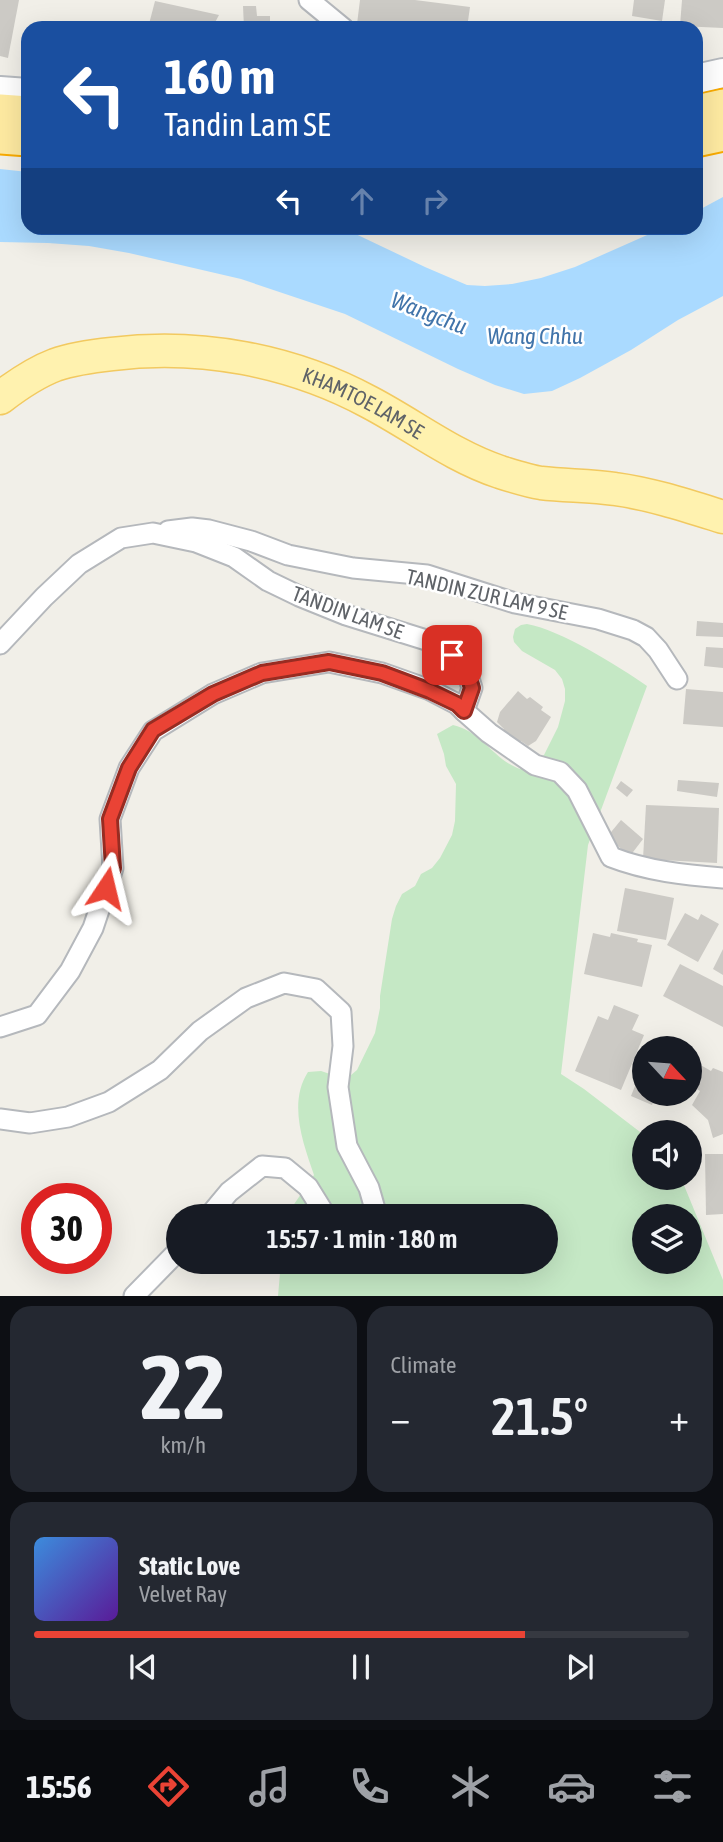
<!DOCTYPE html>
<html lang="en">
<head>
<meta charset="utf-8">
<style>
	:root { --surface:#171b24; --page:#242831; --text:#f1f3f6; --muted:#9ea1a6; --line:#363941; --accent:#ea4335 }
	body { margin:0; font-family:"Asap Condensed",sans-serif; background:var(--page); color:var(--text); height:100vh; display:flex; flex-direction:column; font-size:26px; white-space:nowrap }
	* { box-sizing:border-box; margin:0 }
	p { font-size:23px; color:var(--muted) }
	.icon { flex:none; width:38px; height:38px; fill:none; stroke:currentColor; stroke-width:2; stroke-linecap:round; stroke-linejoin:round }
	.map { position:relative; height:1296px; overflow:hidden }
	.drawer { display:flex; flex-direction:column; gap:10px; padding:10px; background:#0d0f14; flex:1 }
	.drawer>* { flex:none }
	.banner { position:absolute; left:21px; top:21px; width:682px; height:214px; border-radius:21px; box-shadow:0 7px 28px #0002; background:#1a4fa0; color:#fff; overflow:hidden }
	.needle { width:46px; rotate:116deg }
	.controls { position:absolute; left:632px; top:1036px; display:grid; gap:14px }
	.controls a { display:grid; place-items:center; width:70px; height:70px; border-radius:50%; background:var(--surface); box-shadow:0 7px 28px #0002; font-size:35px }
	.speed { position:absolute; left:21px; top:1183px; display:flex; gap:14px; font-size:35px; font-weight:700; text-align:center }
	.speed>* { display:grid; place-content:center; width:91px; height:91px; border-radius:50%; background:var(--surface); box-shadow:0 7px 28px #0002; line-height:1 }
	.speed .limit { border:10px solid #d22; background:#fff; color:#111 }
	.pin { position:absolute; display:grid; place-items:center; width:60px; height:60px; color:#fff; margin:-30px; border-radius:14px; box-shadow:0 4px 10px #0006 }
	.me { position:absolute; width:77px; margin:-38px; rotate:10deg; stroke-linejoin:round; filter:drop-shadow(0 0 5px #0008) }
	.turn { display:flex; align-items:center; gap:24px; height:147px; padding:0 28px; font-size:32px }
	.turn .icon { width:91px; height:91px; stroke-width:2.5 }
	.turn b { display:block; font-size:49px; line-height:60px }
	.lanes { display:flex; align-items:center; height:66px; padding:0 28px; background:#0003; justify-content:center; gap:35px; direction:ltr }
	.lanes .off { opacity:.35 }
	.big { font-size:52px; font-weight:600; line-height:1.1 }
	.drawer .tile { flex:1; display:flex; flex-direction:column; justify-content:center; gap:10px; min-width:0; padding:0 24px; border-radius:21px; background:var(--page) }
	.drawer .dial { align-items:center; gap:0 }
	.dial b { font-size:91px; line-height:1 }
	.song { display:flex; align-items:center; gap:21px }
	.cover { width:84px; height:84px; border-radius:10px; background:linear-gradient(135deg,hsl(210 70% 55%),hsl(270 70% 35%)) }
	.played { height:7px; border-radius:4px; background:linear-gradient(90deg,var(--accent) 75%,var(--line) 75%) }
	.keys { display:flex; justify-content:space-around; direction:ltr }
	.heat { display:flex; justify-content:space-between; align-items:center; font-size:38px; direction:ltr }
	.drawer .tiles { flex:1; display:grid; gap:10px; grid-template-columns:1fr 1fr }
	.tile:last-child { grid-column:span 2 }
	.trip { position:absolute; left:166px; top:1204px; width:392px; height:70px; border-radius:35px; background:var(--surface); box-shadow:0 7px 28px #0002; font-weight:600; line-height:70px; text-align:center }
	.dock { display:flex; height:112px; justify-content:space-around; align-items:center; background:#090b0e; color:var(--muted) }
	.dock .icon { width:49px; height:49px }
	.dock .current { color:var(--accent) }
	.dock b { font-size:32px; color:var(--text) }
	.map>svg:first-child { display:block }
	.green { fill:#c5e8c5; fill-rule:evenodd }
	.water { fill:#aadaff }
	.building { fill:#cccac5 }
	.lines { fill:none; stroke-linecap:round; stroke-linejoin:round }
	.minor-casing { stroke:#b5b8bc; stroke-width:23 }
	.secondary-casing { stroke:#b6babf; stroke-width:32 }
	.primary-casing { stroke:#f2c960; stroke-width:35 }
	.trunk-casing { stroke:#f9ab00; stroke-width:37 }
	.minor { stroke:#fff; stroke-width:19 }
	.secondary { stroke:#fff; stroke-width:28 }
	.primary { stroke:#fff2af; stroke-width:32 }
	.trunk { stroke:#feeaa1; stroke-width:33 }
	.route-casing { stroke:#982c22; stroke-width:18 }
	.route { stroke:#ea4335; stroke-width:12 }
	.labels { text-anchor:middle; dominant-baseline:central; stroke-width:5; stroke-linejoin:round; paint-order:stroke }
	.street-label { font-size:21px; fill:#5f6368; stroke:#fff }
	.water-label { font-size:23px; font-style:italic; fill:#4174aa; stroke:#fff }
</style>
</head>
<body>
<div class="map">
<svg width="723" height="1296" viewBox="0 0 723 1296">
	<rect width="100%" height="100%" fill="#f1efe8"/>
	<!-- green -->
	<path class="green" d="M 527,624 C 561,630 618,666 647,686 L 588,845 L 561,1074 L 584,1089 L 644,1135 L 644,1178 L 681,1178 L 723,1280 L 723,1296 L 278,1296 L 281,1262 L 546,1262 L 546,1216 L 286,1216 L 314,1175 C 303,1143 288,1103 308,1072 L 321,1071 L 333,1075 L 338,1086 L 357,1070 L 375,1033 L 380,1008 L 380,996 L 392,919 L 396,906 L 402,894 L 415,886 L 421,874 L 432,868 L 440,858 L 452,835 L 455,821 L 456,784 L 446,766 L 444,754 L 437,734 L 453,725 C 481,731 494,760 520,769 L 544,755 L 558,727 L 565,701 L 565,689 L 562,679 L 555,670 L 522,651 L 514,642 L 513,637 L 515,629 L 521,625 ZM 644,1216 L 690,1216 L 690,1262 L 644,1262 Z"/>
	<!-- water -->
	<path class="water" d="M 0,169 L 28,172 L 28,228 L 343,228 L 425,267 L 467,285 L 485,286 L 512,284 L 541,278 L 575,267 L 663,228 L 696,228 L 697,211 L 723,197 L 723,296 L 678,320 L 631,350 L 580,378 L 552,391 L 524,394 L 495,385 L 458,369 L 345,314 L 241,279 L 129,253 L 89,246 L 48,243 L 0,242 Z"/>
	<!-- building -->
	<g class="building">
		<path d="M 0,0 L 19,0 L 8,58 L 0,56 Z"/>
		<path d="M 360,0 L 415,0 L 470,7 L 467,28 L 386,28 L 357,24 Z"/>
		<path d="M 634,0 L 665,0 L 662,21 L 632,16 Z"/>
		<path d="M 682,0 L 723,0 L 723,28 L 680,26 Z"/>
		<path d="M 155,1 L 219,15 L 212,28 L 148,28 Z"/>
		<path d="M 243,6 L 256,6 L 257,16 L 270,16 L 270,22 L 282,23 L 283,28 L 244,28 Z"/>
		<path d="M 697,621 L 723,623 L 723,637 L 696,636 Z"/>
		<path d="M 706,647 L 723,648 L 723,668 L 704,666 Z"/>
		<path d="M 686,689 L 723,692 L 723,727 L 683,724 Z"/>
		<path d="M 518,691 L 527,699 L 530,697 L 543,707 L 541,710 L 551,717 L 536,741 L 528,746 L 521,741 L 517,742 L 503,732 L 504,729 L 497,722 L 500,712 Z"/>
		<path d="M 678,780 L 719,783 L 717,797 L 677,791 Z"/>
		<path d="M 621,781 L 633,790 L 627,797 L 616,788 Z"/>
		<path d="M 646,805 L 719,808 L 717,863 L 643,859 Z"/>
		<path d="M 621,820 L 643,839 L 630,856 L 607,837 Z"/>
		<path d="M 625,888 L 674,898 L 666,940 L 617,931 Z"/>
		<path d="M 685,913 L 698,920 L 701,914 L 719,924 L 698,962 L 667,945 Z"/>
		<path d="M 593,933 L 610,937 L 611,933 L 638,939 L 637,942 L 652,945 L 642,987 L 584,974 Z"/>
		<path d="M 723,949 L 723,975 L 713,969 Z"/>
		<path d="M 680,964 L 723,986 L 723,1027 L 663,996 Z"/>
		<path d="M 614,1005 L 639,1015 L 632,1030 L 644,1035 L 621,1090 L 575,1071 L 598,1016 L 608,1020 Z"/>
		<path d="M 644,1059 L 644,1094 L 657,1094 L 652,1105 L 631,1096 L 637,1081 L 634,1080 Z"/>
		<path d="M 690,1059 L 711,1071 L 713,1068 L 723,1072 L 723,1134 L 713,1138 L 708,1120 L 692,1105 L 700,1091 L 690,1085 Z"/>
		<path d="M 661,1121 L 678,1132 L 654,1132 Z"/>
		<path d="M 705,1154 L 723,1154 L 723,1214 L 706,1215 Z"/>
	</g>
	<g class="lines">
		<!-- minor casing -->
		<g class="minor-casing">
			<g id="minor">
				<path d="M 309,0 L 343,28"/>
				<path d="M 168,531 L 192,528 L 209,530 L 251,541 L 288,555 L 353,568 L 427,575 L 515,603 L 598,619 L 633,630 L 646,637 L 658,650 L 677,679"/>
				<path d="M 0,644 L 44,597 L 79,564 L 121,538 L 153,533 L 196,542 L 234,557 L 268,581 L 299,596 L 346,615 L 439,644 L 465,666 L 472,688 L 464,711 L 457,704 L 430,690 L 382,673 L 329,662 L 262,673 L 213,694 L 153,731 L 129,768 L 110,819 L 113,868 L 93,928 L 70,971 L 37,1015 L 0,1027"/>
				<path d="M 464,711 L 489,733 L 535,765 L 560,772 L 577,790 L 611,857 C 647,871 685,875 723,878"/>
				<path d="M 0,1119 L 30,1123 L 68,1117 L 109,1102 L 160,1070 L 200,1031 L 246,998 L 284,983 L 316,989 L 341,1012 L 343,1046 L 338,1087 L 347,1146 L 369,1188 L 377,1216"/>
				<path d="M 209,1216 L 229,1192 L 262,1166 L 285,1168 L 308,1187 L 326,1216"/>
				<path d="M 134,1296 L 178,1251"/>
			</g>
		</g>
		<!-- secondary casing -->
		<g class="secondary-casing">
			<g id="secondary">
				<path d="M 696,79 L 723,73"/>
				<path d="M 0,91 L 28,93"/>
			</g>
		</g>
		<!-- primary casing -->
		<g class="primary-casing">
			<g id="primary">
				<path id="s1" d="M 0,398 C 17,385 34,373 55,365 C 72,359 93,356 112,354 C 199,343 291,360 369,402 C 413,425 452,456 500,472 C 513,476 528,481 541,483 C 566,486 591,485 615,489 C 652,494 688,506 723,517"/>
			</g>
		</g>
		<!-- trunk casing -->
		<g class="trunk-casing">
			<g id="trunk">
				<path d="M 0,111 L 28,113"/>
				<path d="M 696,112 L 723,106"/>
				<path d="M 0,137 L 28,139"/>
				<path d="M 696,140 L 723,134"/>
			</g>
		</g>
		<!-- minor -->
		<use href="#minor" class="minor"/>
		<!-- secondary -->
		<use href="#secondary" class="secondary"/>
		<!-- primary -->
		<use href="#primary" class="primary"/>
		<!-- trunk -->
		<use href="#trunk" class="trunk"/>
	</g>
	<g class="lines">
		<!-- route casing -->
		<g class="route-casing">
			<path id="route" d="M 106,888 L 113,868 L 110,819 L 129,768 L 153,730 L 213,694 L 262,673 L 329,662 L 382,673 L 430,691 L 457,704 L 464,711 L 472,688 L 465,666 L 452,655"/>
		</g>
		<!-- route -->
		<use href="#route" class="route"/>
	</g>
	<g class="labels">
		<!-- street labels -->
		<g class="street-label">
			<text stroke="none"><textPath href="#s1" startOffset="383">KHAMTOE LAM SE</textPath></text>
			<text transform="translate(487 594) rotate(13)">TANDIN ZUR LAM 9 SE</text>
			<text transform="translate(348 612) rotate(20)">TANDIN LAM SE</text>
		</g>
		<!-- water labels -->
		<g class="water-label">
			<text transform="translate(429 313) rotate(21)">Wangchu</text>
			<text x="535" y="336">Wang Chhu</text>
		</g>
	</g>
</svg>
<div class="controls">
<a><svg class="needle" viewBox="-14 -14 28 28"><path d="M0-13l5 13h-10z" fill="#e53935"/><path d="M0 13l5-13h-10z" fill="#9ea1a6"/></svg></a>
<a><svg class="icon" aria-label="sound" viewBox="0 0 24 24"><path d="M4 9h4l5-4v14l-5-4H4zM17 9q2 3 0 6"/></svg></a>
<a><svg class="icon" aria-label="layers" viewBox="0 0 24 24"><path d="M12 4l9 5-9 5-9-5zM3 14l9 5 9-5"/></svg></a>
</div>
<div class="speed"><div class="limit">30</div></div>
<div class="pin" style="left:452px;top:655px;background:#d93025"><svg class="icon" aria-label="arrive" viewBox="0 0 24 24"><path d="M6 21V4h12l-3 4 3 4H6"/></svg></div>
<svg class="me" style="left:106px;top:888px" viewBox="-20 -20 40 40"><path d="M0-17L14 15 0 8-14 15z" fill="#ea4335" stroke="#fff" stroke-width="4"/></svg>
<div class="trip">15:57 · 1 min · 180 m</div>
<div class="banner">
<div class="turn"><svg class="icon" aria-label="left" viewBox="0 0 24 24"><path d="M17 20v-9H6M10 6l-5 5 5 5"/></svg><div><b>160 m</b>Tandin Lam SE</div></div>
<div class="lanes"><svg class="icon" aria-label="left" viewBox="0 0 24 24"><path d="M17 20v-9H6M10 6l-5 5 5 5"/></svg><svg class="icon off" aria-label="ahead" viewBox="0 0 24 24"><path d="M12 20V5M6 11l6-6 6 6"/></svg><svg class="icon off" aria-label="right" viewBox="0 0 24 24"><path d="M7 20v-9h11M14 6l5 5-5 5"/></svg></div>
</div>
</div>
<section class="drawer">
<div class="tiles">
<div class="tile dial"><b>22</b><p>km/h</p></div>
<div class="tile"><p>Climate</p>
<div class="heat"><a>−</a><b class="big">21.5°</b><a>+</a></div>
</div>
<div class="tile">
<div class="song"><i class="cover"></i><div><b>Static Love</b><p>Velvet Ray</p></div></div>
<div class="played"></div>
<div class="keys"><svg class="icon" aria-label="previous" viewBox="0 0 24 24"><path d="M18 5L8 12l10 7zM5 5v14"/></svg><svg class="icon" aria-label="pause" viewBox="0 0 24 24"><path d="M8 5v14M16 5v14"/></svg><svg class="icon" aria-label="next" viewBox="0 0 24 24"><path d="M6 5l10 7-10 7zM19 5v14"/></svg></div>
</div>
</div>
</section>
<nav class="dock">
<b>15:56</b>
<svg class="icon current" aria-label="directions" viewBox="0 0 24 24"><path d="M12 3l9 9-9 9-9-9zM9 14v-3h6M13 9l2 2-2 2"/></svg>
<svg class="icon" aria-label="music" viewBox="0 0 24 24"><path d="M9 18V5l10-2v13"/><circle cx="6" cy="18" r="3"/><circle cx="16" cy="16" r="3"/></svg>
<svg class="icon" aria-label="phone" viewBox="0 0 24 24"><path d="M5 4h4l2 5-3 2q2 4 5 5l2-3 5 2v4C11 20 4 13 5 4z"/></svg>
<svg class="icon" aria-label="climate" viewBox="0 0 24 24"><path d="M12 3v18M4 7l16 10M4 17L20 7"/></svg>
<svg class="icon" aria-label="car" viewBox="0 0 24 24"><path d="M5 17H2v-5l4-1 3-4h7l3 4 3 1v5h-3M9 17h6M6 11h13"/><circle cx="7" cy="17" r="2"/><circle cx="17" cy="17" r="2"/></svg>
<svg class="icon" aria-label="filters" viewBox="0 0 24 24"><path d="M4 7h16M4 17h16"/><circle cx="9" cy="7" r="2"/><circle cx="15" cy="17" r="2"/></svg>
</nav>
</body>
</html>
